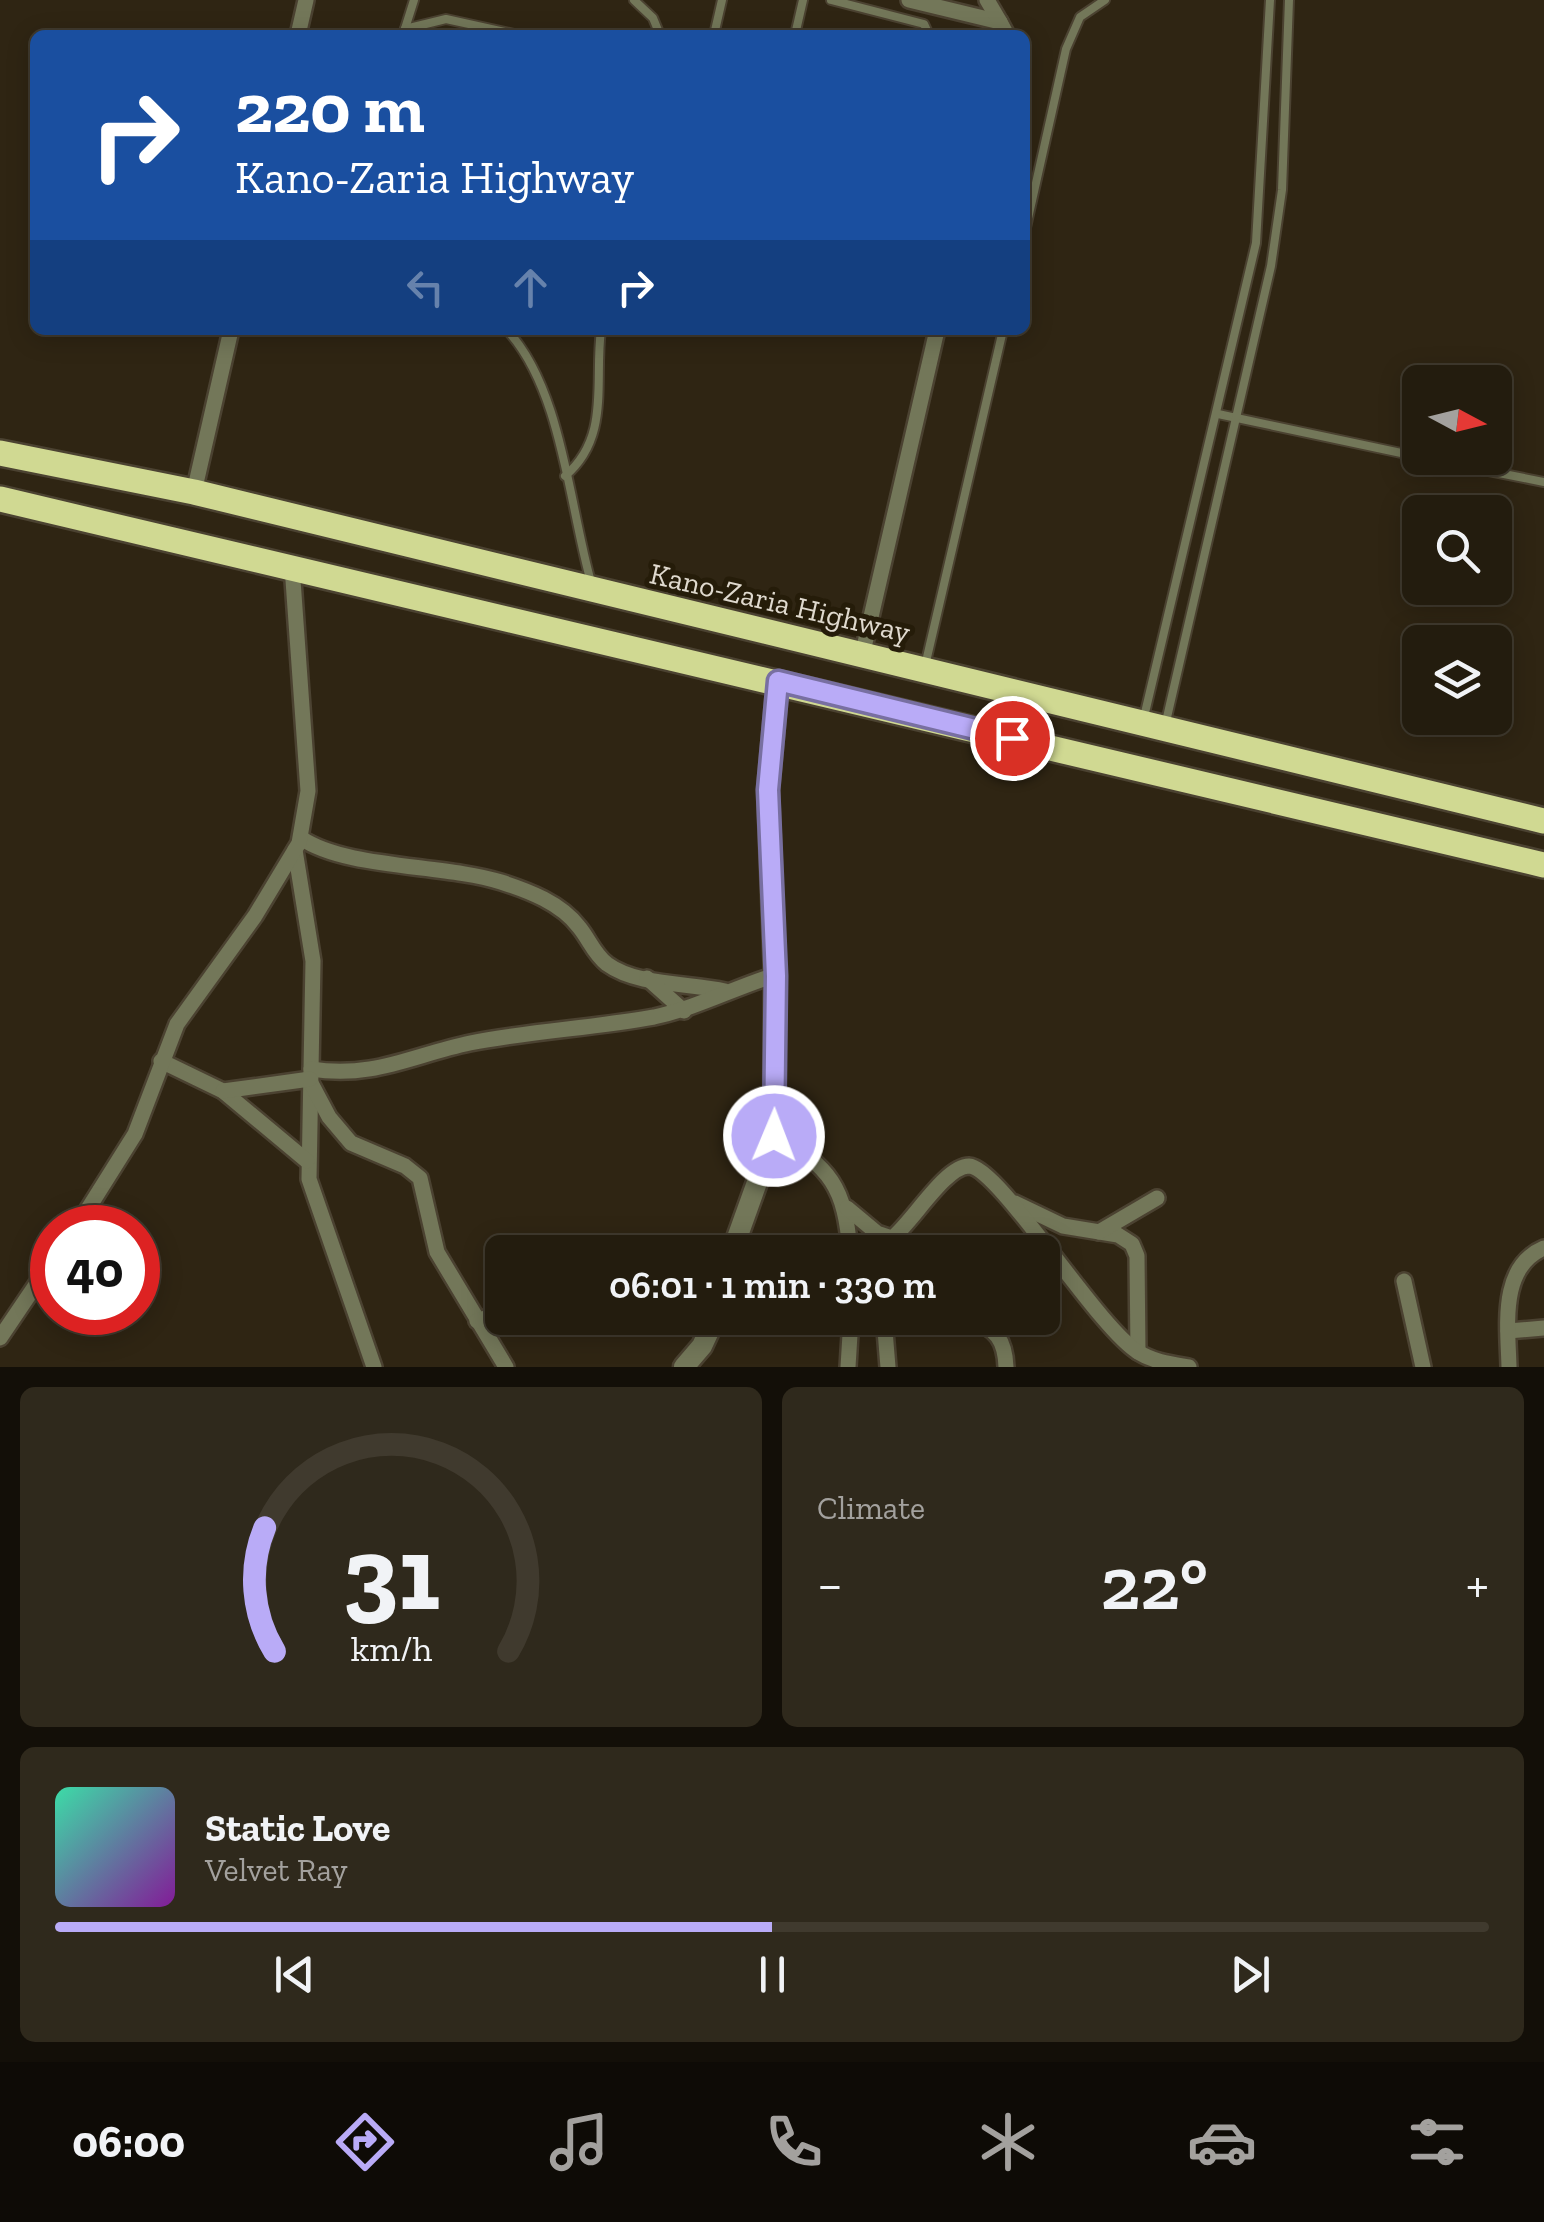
<!DOCTYPE html>
<html lang="en">
<head>
<meta charset="utf-8">
<style>
	:root { --surface:#231c0e; --page:#2f291c; --text:#f1f3f6; --muted:#a3a19e; --line:#403a2e; --accent:#b9abf7 }
	body { margin:0; font-family:"Zilla Slab",serif; background:var(--page); color:var(--text); height:100vh; display:flex; flex-direction:column; font-size:38px; white-space:nowrap }
	* { box-sizing:border-box; margin:0 }
	p { font-size:32px; color:var(--muted) }
	.icon { flex:none; width:55px; height:55px; fill:none; stroke:currentColor; stroke-width:2; stroke-linecap:round; stroke-linejoin:round }
	.map { position:relative; height:1367px; overflow:hidden }
	.panel { display:flex; flex-direction:column; gap:20px; padding:20px; background:#130f08; flex:1 }
	.panel>* { flex:none }
	.top-card { position:absolute; left:30px; top:30px; width:1000px; height:305px; border-radius:15px; box-shadow:0 5px 25px #0003,0 0 0 2px var(--line); background:#1a4fa0; color:#fff; overflow:hidden }
	.needle { width:65px; rotate:97deg }
	.tools { position:absolute; left:1402px; top:365px; display:grid; gap:20px }
	.tools a { display:grid; place-items:center; width:110px; height:110px; border-radius:15px; background:var(--surface); box-shadow:0 5px 25px #0003,0 0 0 2px var(--line); font-size:50px }
	.speed { position:absolute; left:30px; top:1205px; display:flex; gap:20px; font-size:50px; font-weight:700; text-align:center }
	.speed>* { display:grid; place-content:center; width:130px; height:130px; border-radius:50%; background:var(--surface); box-shadow:0 5px 25px #0003,0 0 0 2px var(--line); line-height:1 }
	.speed .limit { border:15px solid #d22; background:#fff; color:#111 }
	.pin { position:absolute; display:grid; place-items:center; width:85px; height:85px; color:#fff; margin:-42px; border:5px solid #fff; border-radius:50%; box-shadow:0 2px 10px #0007 }
	.me { position:absolute; width:110px; margin:-55px; rotate:1deg; stroke-linejoin:round; filter:drop-shadow(0 0 8px #0008) }
	.turn { display:flex; align-items:center; gap:35px; height:210px; padding:0 40px; font-size:45px }
	.turn .icon { width:130px; height:130px; stroke-width:2.5 }
	.turn b { display:block; font-size:70px; line-height:85px }
	.lanes { display:flex; align-items:center; height:95px; padding:0 40px; background:#0003; justify-content:center; gap:50px; direction:ltr }
	.lanes .off { opacity:.35 }
	.big { font-size:75px; font-weight:600; line-height:1.1 }
	.panel .widget { flex:1; display:flex; flex-direction:column; justify-content:center; gap:15px; min-width:0; padding:0 35px; border-radius:15px; background:var(--page) }
	.panel .dial { align-items:center; gap:0 }
	.dial svg { height:260px; overflow:visible; fill:none; stroke:var(--line); stroke-width:7; stroke-linecap:round; text-anchor:middle }
	.dial text { fill:var(--text); stroke:none }
	.song { display:flex; align-items:center; gap:30px }
	.cover { width:120px; height:120px; border-radius:15px; background:linear-gradient(135deg,hsl(160 70% 55%),hsl(290 70% 35%)) }
	.played { height:10px; border-radius:5px; background:linear-gradient(90deg,var(--accent) 50%,var(--line) 50%) }
	.keys { display:flex; justify-content:space-around; direction:ltr }
	.heat { display:flex; justify-content:space-between; align-items:center; font-size:55px; direction:ltr }
	.panel .tiles { flex:1; display:grid; gap:20px; grid-template-columns:1fr 1fr }
	.widget:last-child { grid-column:span 2 }
	.trip { position:absolute; left:485px; top:1235px; width:575px; height:100px; border-radius:15px; background:var(--surface); box-shadow:0 5px 25px #0003,0 0 0 2px var(--line); font-weight:600; line-height:100px; text-align:center }
	.tabs { display:flex; height:160px; justify-content:space-around; align-items:center; background:#0e0b06; color:var(--muted) }
	.tabs .icon { width:70px; height:70px }
	.tabs .on { color:var(--accent) }
	.tabs b { font-size:45px; color:var(--text) }
	.map>svg:first-child { display:block }
	.lines { fill:none; stroke-linecap:round; stroke-linejoin:round }
	.service-casing { stroke:#4b4231; stroke-width:12 }
	.minor-casing { stroke:#4b4231; stroke-width:20 }
	.tertiary-casing { stroke:#4b4231; stroke-width:25 }
	.trunk-casing { stroke:#4b4231; stroke-width:30 }
	.service { stroke:#737759; stroke-width:8 }
	.minor { stroke:#737759; stroke-width:15 }
	.tertiary { stroke:#737759; stroke-width:20 }
	.trunk { stroke:#d0d992; stroke-width:25 }
	.route-casing { stroke:#786fa1; stroke-width:25 }
	.route { stroke:#b9abf7; stroke-width:18 }
	.labels { text-anchor:middle; dominant-baseline:central; stroke-width:10; stroke-linejoin:round; paint-order:stroke }
	.street-label { font-size:30px; fill:#dfd9ce; stroke:#251c09 }
</style>
</head>
<body>
<div class="map">
<svg width="1544" height="1367" viewBox="0 0 1544 1367">
	<rect width="100%" height="100%" fill="#2f2513"/>
	<g class="lines">
		<!-- service casing -->
		<g class="service-casing">
			<g id="service">
				<path d="M 634,0 L 653,18 L 660,35"/>
				<path d="M 831,0 L 924,24 L 929,35"/>
				<path d="M 405,29 L 446,19 L 519,35"/>
				<path d="M 403,35 L 414,0"/>
				<path d="M 714,35 L 722,0"/>
				<path d="M 795,35 L 803,0"/>
				<path d="M 1025,232 L 1066,49 L 1080,17 L 1105,0"/>
				<path d="M 507,330 C 562,389 569,505 591,582"/>
				<path d="M 1218,414 L 1420,457"/>
				<path d="M 1423,458 L 1544,482"/>
				<path d="M 565,476 C 611,437 594,381 601,330"/>
				<path d="M 925,666 L 1003,330"/>
				<path d="M 1144,717 L 1256,243 L 1270,0"/>
				<path d="M 1165,726 L 1271,266 L 1282,190 L 1289,0"/>
			</g>
		</g>
		<!-- minor casing -->
		<g class="minor-casing">
			<g id="minor">
				<path d="M 909,0 L 1000,22 L 1007,35"/>
				<path d="M 987,0 L 1000,22"/>
				<path d="M 298,35 L 306,0"/>
				<path d="M 194,492 L 231,330"/>
				<path d="M 862,656 L 937,330"/>
				<path d="M 301,838 C 346,869 444,864 501,882 C 529,891 561,903 579,927 C 589,939 594,954 607,964 C 637,986 690,983 725,991"/>
				<path d="M 295,850 L 313,961 L 309,1179 L 374,1367"/>
				<path d="M 647,978 L 684,1011"/>
				<path d="M 161,1061 L 223,1091 L 307,1161"/>
				<path d="M 311,1069 C 373,1079 413,1055 470,1043 C 531,1031 593,1028 654,1017 C 696,1008 734,988 775,975"/>
				<path d="M 311,1083 L 329,1117 L 351,1143 L 405,1166 L 420,1178 L 437,1252 L 506,1367"/>
				<path d="M 223,1091 L 310,1079"/>
				<path d="M 774,1135 C 831,1167 845,1187 850,1252"/>
				<path d="M 1015,1203 L 1063,1226 L 1118,1235 L 1132,1244 L 1137,1256 L 1138,1352"/>
				<path d="M 847,1208 L 877,1233 L 892,1238 C 912,1223 945,1166 969,1166 C 999,1167 1096,1326 1138,1352 C 1154,1362 1171,1364 1189,1367"/>
				<path d="M 76,1228 L 135,1134 L 177,1024 L 255,916 L 299,843 L 308,791 L 292,566"/>
				<path d="M 1099,1232 L 1157,1198"/>
				<path d="M 1404,1281 L 1423,1367"/>
				<path d="M 884,1318 L 888,1367"/>
				<path d="M 971,1318 C 996,1330 1005,1339 1006,1367"/>
				<path d="M 477,1321 L 502,1312"/>
				<path d="M 1508,1331 L 1544,1328"/>
				<path d="M 0,1338 L 52,1261"/>
				<path d="M 848,1367 L 851,1318"/>
				<path d="M 1509,1367 C 1508,1326 1499,1267 1544,1248"/>
			</g>
		</g>
		<!-- tertiary casing -->
		<g class="tertiary-casing">
			<g id="tertiary">
				<path d="M 732,1252 L 774,1135 L 775,975 L 768,790 L 778,681"/>
				<path d="M 684,1367 L 702,1346 L 715,1318"/>
			</g>
		</g>
		<!-- trunk casing -->
		<g class="trunk-casing">
			<g id="trunk">
				<path d="M 0,453 L 194,492 L 1544,821"/>
				<path d="M 0,499 L 1544,865"/>
			</g>
		</g>
		<!-- service -->
		<use href="#service" class="service"/>
		<!-- minor -->
		<use href="#minor" class="minor"/>
		<!-- tertiary -->
		<use href="#tertiary" class="tertiary"/>
		<!-- trunk -->
		<use href="#trunk" class="trunk"/>
	</g>
	<g class="lines">
		<!-- route casing -->
		<g class="route-casing">
			<path id="route" d="M 774,1136 L 776,976 L 768,790 L 778,681 L 1012,738"/>
		</g>
		<!-- route -->
		<use href="#route" class="route"/>
	</g>
	<g class="labels">
		<!-- street labels -->
		<g class="street-label">
			<text transform="translate(780 603) rotate(13)">Kano-Zaria Highway</text>
		</g>
	</g>
</svg>
<div class="tools">
<a><svg class="needle" viewBox="-14 -14 28 28"><path d="M0-13l5 13h-10z" fill="#e53935"/><path d="M0 13l5-13h-10z" fill="#a3a19e"/></svg></a>
<a><svg class="icon" aria-label="search" viewBox="0 0 24 24"><circle cx="10" cy="10" r="6"/><path d="M15 15l6 6"/></svg></a>
<a><svg class="icon" aria-label="layers" viewBox="0 0 24 24"><path d="M12 4l9 5-9 5-9-5zM3 14l9 5 9-5"/></svg></a>
</div>
<div class="speed"><div class="limit">40</div></div>
<div class="pin" style="left:1012px;top:738px;background:#d93025"><svg class="icon" aria-label="arrive" viewBox="0 0 24 24"><path d="M6 21V4h12l-3 4 3 4H6"/></svg></div>
<svg class="me" style="left:774px;top:1136px" viewBox="-20 -20 40 40"><circle r="17" fill="#b9abf7" stroke="#fff" stroke-width="3"/><path d="M0-11L8 9 0 5-8 9z" fill="#fff"/></svg>
<div class="trip">06:01 · 1 min · 330 m</div>
<div class="top-card">
<div class="turn"><svg class="icon" aria-label="right" viewBox="0 0 24 24"><path d="M7 20v-9h11M14 6l5 5-5 5"/></svg><div><b>220 m</b>Kano-Zaria Highway</div></div>
<div class="lanes"><svg class="icon off" aria-label="left" viewBox="0 0 24 24"><path d="M17 20v-9H6M10 6l-5 5 5 5"/></svg><svg class="icon off" aria-label="ahead" viewBox="0 0 24 24"><path d="M12 20V5M6 11l6-6 6 6"/></svg><svg class="icon" aria-label="right" viewBox="0 0 24 24"><path d="M7 20v-9h11M14 6l5 5-5 5"/></svg></div>
</div>
</div>
<section class="panel">
<div class="tiles">
<div class="widget dial"><svg viewBox="0 0 100 80">
<path d="M14 69A42 42 0 1 1 86 69"/>
<path d="M14 69A42 42 0 0 1 11 31" stroke="#b9abf7"/>
<text x="50" y="56" font-size="32" font-weight="700">31</text>
<text x="50" y="72" font-size="11">km/h</text>
</svg></div>
<div class="widget"><p>Climate</p>
<div class="heat"><a>−</a><b class="big">22°</b><a>+</a></div>
</div>
<div class="widget">
<div class="song"><i class="cover"></i><div><b>Static Love</b><p>Velvet Ray</p></div></div>
<div class="played"></div>
<div class="keys"><svg class="icon" aria-label="previous" viewBox="0 0 24 24"><path d="M18 5L8 12l10 7zM5 5v14"/></svg><svg class="icon" aria-label="pause" viewBox="0 0 24 24"><path d="M8 5v14M16 5v14"/></svg><svg class="icon" aria-label="next" viewBox="0 0 24 24"><path d="M6 5l10 7-10 7zM19 5v14"/></svg></div>
</div>
</div>
</section>
<nav class="tabs">
<b>06:00</b>
<svg class="icon on" aria-label="directions" viewBox="0 0 24 24"><path d="M12 3l9 9-9 9-9-9zM9 14v-3h6M13 9l2 2-2 2"/></svg>
<svg class="icon" aria-label="music" viewBox="0 0 24 24"><path d="M9 18V5l10-2v13"/><circle cx="6" cy="18" r="3"/><circle cx="16" cy="16" r="3"/></svg>
<svg class="icon" aria-label="phone" viewBox="0 0 24 24"><path d="M5 4h4l2 5-3 2q2 4 5 5l2-3 5 2v4C11 20 4 13 5 4z"/></svg>
<svg class="icon" aria-label="climate" viewBox="0 0 24 24"><path d="M12 3v18M4 7l16 10M4 17L20 7"/></svg>
<svg class="icon" aria-label="car" viewBox="0 0 24 24"><path d="M5 17H2v-5l4-1 3-4h7l3 4 3 1v5h-3M9 17h6M6 11h13"/><circle cx="7" cy="17" r="2"/><circle cx="17" cy="17" r="2"/></svg>
<svg class="icon" aria-label="filters" viewBox="0 0 24 24"><path d="M4 7h16M4 17h16"/><circle cx="9" cy="7" r="2"/><circle cx="15" cy="17" r="2"/></svg>
</nav>
</body>
</html>
